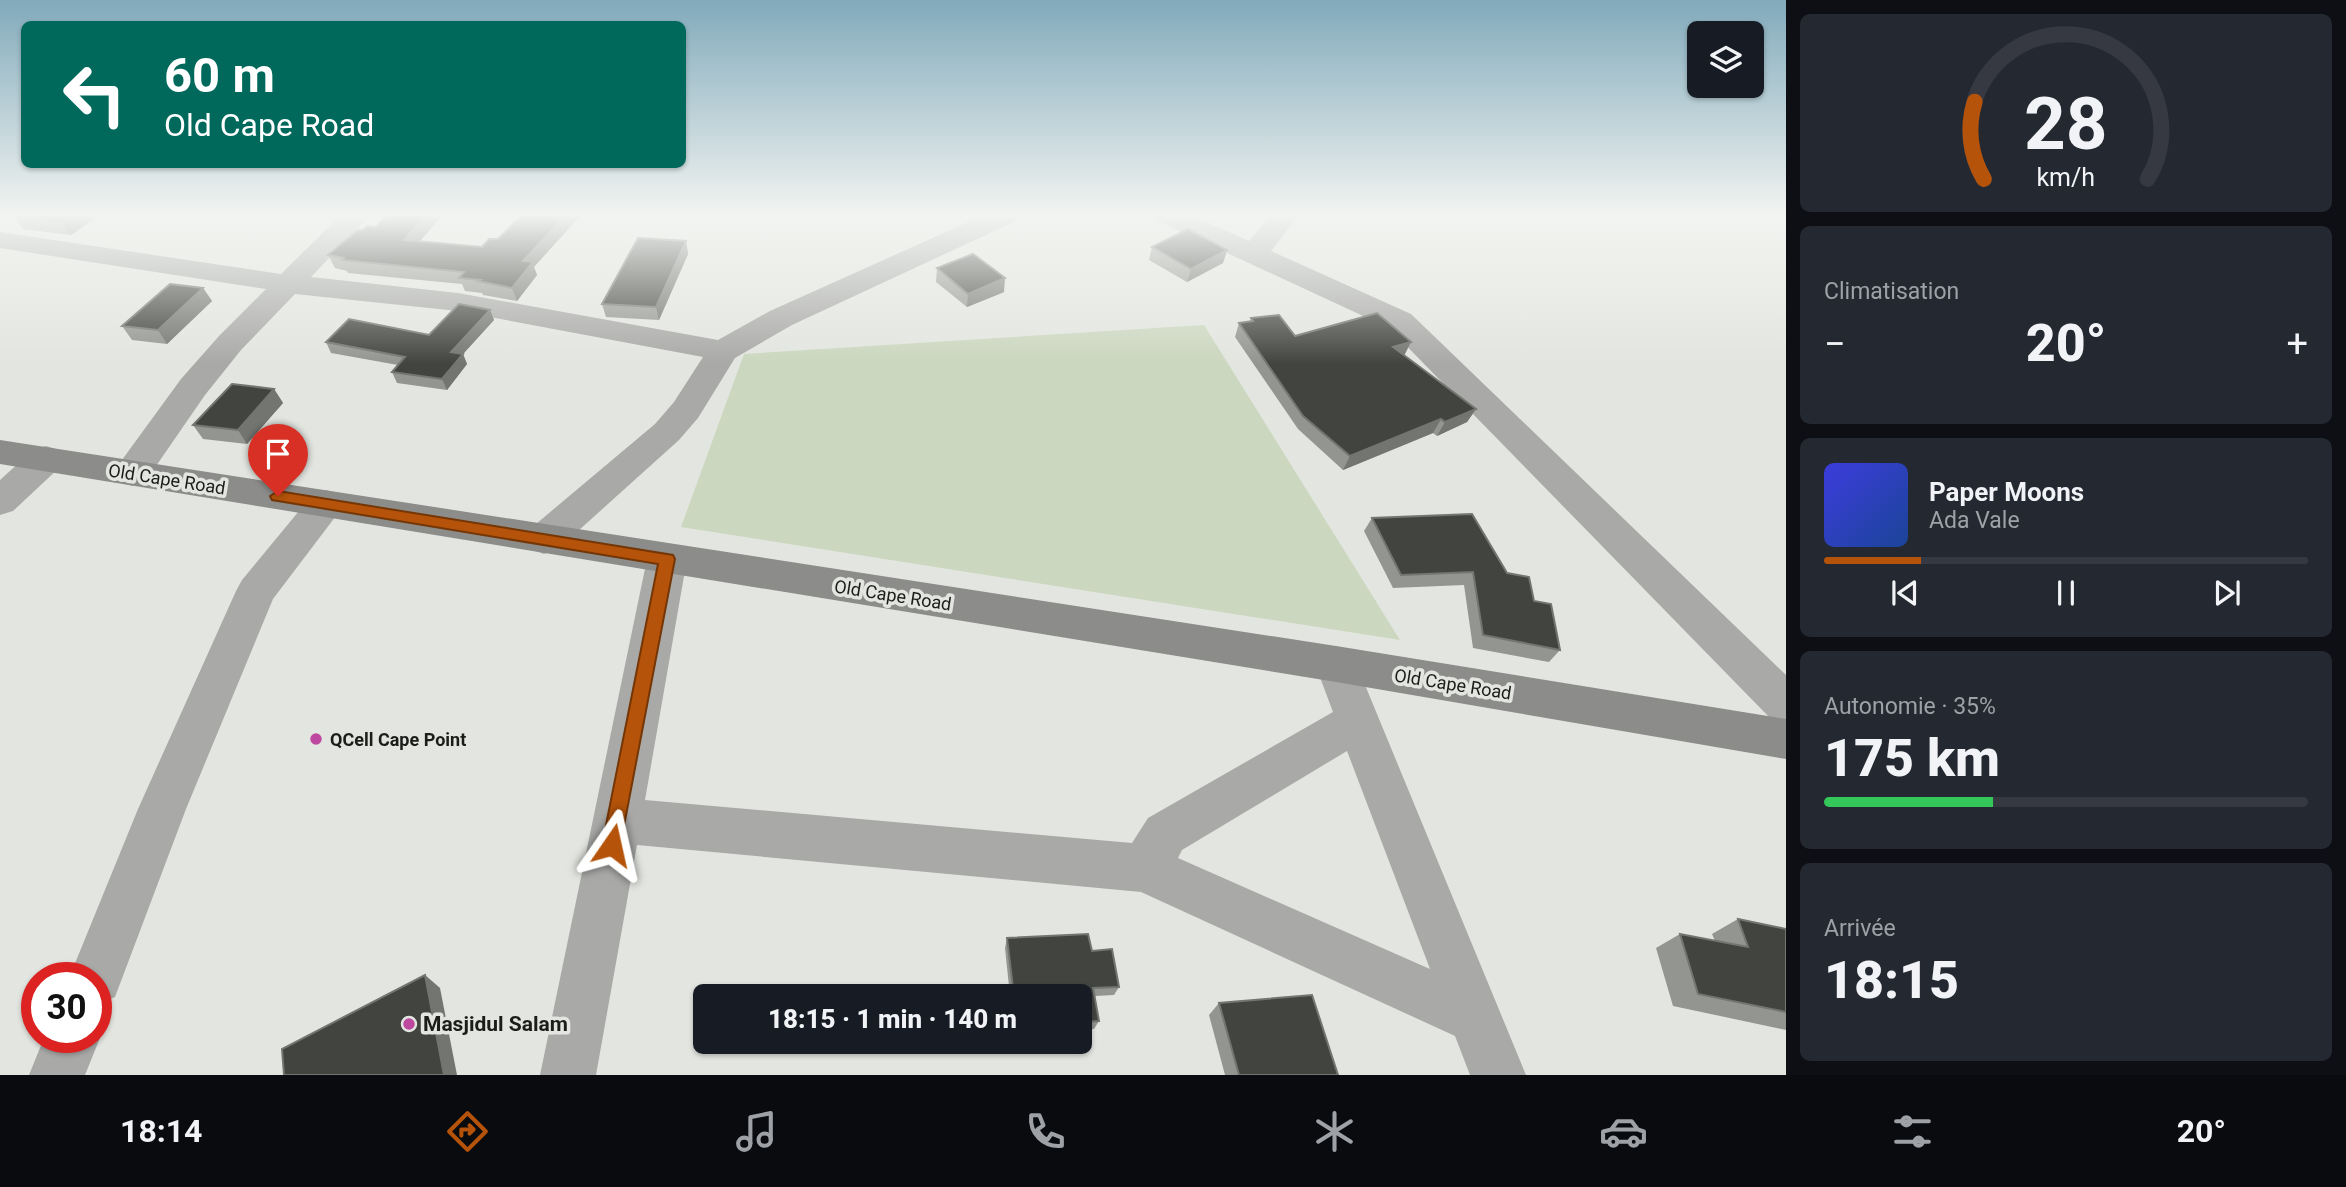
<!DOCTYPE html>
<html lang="fr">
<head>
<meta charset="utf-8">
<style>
	:root { --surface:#171b24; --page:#242831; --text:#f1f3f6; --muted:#9ea1a6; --line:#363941; --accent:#b45309 }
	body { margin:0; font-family:Roboto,sans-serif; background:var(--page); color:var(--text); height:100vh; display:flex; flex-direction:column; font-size:26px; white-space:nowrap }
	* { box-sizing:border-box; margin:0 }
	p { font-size:23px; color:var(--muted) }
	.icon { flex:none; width:38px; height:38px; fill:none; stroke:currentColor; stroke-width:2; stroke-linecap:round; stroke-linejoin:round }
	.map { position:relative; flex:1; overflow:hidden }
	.drawer { display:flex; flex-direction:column; gap:14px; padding:14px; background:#0d0f14; width:560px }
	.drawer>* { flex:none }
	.banner { position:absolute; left:21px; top:21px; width:665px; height:147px; border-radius:10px; box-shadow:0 2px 5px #0004; background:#00695c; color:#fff; overflow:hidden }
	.tools { position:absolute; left:1687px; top:21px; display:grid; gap:14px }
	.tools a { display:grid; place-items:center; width:77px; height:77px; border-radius:10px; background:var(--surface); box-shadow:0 2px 5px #0004; font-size:35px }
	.speed { position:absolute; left:21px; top:962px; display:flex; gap:14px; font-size:35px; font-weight:700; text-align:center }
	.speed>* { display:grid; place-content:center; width:91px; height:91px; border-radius:50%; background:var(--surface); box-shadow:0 2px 5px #0004; line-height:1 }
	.speed .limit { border:10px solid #d22; background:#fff; color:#111 }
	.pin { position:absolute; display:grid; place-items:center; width:60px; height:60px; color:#fff; margin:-72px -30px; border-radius:50% 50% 50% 0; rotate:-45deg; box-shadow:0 0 7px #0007 }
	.pin .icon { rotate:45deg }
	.me { position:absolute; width:77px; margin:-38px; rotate:11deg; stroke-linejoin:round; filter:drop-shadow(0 0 5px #0008) }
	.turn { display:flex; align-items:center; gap:24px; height:147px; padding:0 28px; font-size:32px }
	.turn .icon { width:91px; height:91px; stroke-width:2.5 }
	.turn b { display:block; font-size:49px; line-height:60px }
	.big { font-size:52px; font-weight:800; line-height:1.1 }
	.drawer .tile { flex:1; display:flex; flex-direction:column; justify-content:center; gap:10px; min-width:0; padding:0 24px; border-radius:10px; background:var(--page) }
	.drawer .dial { align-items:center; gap:0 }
	.dial svg { height:182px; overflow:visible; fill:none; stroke:var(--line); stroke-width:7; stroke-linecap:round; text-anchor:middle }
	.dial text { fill:var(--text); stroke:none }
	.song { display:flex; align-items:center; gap:21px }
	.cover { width:84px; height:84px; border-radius:10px; background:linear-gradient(135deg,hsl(240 70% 55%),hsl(220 70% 35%)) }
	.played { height:7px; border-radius:4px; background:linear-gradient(90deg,var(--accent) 20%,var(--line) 20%) }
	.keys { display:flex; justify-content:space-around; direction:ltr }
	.heat { display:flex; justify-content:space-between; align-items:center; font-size:38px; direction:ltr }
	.charge { height:10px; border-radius:5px; background:linear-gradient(90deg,#34c759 35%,var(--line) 0) }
	.trip { position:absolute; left:693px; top:984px; width:399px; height:70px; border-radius:10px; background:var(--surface); box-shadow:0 2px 5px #0004; font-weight:800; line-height:70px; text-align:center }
	.tabs { display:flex; height:112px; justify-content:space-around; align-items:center; background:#090b0e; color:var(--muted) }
	.tabs .icon { width:49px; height:49px }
	.tabs .on { color:var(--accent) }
	.tabs b { font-size:32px; color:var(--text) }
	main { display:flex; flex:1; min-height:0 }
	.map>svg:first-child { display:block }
	.green { fill:#cbd7bf }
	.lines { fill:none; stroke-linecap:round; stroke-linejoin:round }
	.street { fill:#a9aaa8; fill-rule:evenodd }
	.secondary { fill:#8c8d8a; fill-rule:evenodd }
	.wall { fill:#929590 }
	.shaded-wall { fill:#727570 }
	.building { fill:#424440; stroke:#727570; stroke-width:2 }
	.route { fill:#b45309; stroke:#753606; stroke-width:2 }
	.poi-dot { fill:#be489f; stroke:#e3e6e0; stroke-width:2.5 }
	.labels { text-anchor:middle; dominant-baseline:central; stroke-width:7; stroke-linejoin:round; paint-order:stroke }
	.street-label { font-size:18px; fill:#1c1d1b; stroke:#e3e6e0 }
	.poi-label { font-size:18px; font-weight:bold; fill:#1c1d1b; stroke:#e3e6e0; text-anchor:start }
	.near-poi-label { font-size:21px; font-weight:bold; fill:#1c1d1b; stroke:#e3e6e0; text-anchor:start }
</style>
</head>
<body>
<main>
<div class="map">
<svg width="1786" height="1075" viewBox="0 0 1786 1075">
	<rect width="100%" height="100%" fill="#e3e6e0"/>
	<!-- green -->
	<path class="green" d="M 1204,325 L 1400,640 L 681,527 L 744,354 Z"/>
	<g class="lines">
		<!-- street -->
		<g class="street">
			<path d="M 342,214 L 371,214 L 311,277 L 458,293 L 718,340 L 770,311 L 986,214 L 1022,214 L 1018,220 L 792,325 L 735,358 L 698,418 L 679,440 L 558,549 L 544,554 L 530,549 L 525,539 L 530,529 L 655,424 L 674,402 L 703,357 L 458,311 L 295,294 L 241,350 L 205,395 L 145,482 L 132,486 L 119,482 L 114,473 L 119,464 L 181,379 L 219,336 L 266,289 L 0,248 L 0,232 L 281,274 Z"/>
			<path d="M 1152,214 L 1188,214 L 1249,241 L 1272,214 L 1300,214 L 1271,251 L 1411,314 L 1786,675 L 1786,723 L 1770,718 L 1389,328 L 1156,220 Z"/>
			<path d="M 46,446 L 59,450 L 64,459 L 59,468 L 13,511 L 0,515 L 0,480 L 33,450 Z"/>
			<path d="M 326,490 L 339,494 L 345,504 L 273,599 L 186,809 L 115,997 L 96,1005 L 96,978 L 69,978 L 138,809 L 236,591 L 242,580 L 313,494 Z"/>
			<path d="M 667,544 L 681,548 L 687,559 L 645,800 L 1132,843 L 1148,818 L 1333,712 L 1315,664 L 1321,651 L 1336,646 L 1351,651 L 1526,1075 L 1470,1075 L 1455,1036 L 1141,892 L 637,845 L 596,1075 L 540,1075 L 647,559 L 653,548 ZM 1347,751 L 1430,969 L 1178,858 L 1182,850 Z"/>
			<path d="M 96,1029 L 100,1038 L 85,1075 L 29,1075 L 44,1038 L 96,1038 Z"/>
		</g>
		<!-- secondary -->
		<path class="secondary" d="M 0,440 L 1336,646 L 1786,719 L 1786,759 L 1336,682 L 0,464 Z"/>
	</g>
	<!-- wall -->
	<g class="wall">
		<path d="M 101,214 L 71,235 L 23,229 L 14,216 Z"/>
		<path d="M 388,214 L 443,214 L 419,242 L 534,267 L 537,275 L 517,301 L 483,295 L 482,293 L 465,291 L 462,284 L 348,273 L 347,271 L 335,268 L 328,255 L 363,230 L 376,227 Z"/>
		<path d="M 686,241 L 688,254 L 659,320 L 606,317 L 602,304 Z"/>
		<path d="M 1152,247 L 1227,250 L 1223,263 L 1187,282 L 1149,260 Z"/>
		<path d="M 937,268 L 1004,292 L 967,307 L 936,282 Z"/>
		<path d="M 203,288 L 212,301 L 167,344 L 132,340 L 122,326 Z"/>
		<path d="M 490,310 L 494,320 L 463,354 L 467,364 L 447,390 L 397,383 L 392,372 L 398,365 L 331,353 L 326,342 L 429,335 Z"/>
		<path d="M 1251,318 L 1295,336 L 1404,356 L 1476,409 L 1467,422 L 1437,436 L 1433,433 L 1343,470 L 1298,429 L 1235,337 L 1239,323 L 1250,322 Z"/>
		<path d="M 274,389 L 283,403 L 247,444 L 203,439 L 193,425 Z"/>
		<path d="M 1372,518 L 1507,573 L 1534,601 L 1560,650 L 1549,662 L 1473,648 L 1464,585 L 1393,588 L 1364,531 Z"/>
		<path d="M 1738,919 L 1786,929 L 1786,1030 L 1673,1006 L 1656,948 L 1680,934 L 1715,941 L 1712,934 Z"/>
		<path d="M 1007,938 L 1092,951 L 1119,987 L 1114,995 L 1095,996 L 1099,1021 L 1094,1029 L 1080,1030 L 1080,996 L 1010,996 L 1005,948 Z"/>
		<path d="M 1219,1003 L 1338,1075 L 1225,1075 L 1209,1015 Z"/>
		<path d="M 1015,1041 L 1055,1041 L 1054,1043 L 1015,1044 Z"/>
	</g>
	<!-- shaded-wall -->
	<g class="shaded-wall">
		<path d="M 74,214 L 101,214 L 71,235 L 61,222 Z"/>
		<path d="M 427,214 L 443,214 L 409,254 L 404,240 Z"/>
		<path d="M 567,214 L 582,214 L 534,267 L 537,275 L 517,301 L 512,288 L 523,261 Z"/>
		<path d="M 686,241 L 688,254 L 659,320 L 656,307 Z"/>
		<path d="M 1227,250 L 1223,263 L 1187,282 L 1191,269 Z"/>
		<path d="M 1005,278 L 1004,292 L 967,307 L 968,294 Z"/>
		<path d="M 203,288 L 212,301 L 167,344 L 158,330 Z"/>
		<path d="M 490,310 L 494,320 L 463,354 L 467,364 L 447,390 L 442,379 L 451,352 Z"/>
		<path d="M 1411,342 L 1404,356 L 1393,347 Z"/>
		<path d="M 274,389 L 283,403 L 247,444 L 238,430 Z"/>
		<path d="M 1476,409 L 1467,422 L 1437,436 L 1445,422 Z"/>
		<path d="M 1441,419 L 1433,433 L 1343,470 L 1350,456 Z"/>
		<path d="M 425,975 L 440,988 L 457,1075 L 444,1075 Z"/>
	</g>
	<!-- building -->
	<g class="building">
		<path d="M 16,214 L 74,214 L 61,222 L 14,216 Z"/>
		<path d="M 388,214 L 427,214 L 404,240 L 482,247 L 489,239 L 498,239 L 523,214 L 567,214 L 523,261 L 533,262 L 512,288 L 478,281 L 480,280 L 459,278 L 464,272 L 342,260 L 344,258 L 328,255 L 358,230 L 363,230 L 367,226 L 376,227 Z"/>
		<path d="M 1188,229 L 1227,250 L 1191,269 L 1152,247 Z"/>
		<path d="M 638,238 L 686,241 L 656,307 L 602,304 Z"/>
		<path d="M 973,254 L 1005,278 L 968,294 L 937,268 Z"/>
		<path d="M 170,284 L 203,288 L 158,330 L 122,326 Z"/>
		<path d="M 459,304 L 490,310 L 451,352 L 463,354 L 442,379 L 392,372 L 405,357 L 326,342 L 349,319 L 429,335 Z"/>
		<path d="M 1377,313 L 1411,342 L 1393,347 L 1476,409 L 1445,422 L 1441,419 L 1350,456 L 1303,416 L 1239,323 L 1253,321 L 1251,318 L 1279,315 L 1295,336 Z"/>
		<path d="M 232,384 L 274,389 L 238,430 L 193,425 Z"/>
		<path d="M 1472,514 L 1507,573 L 1529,577 L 1534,601 L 1551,604 L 1560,650 L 1483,635 L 1473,572 L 1401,575 L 1372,518 Z"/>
		<path d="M 1738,919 L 1786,929 L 1786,1012 L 1698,994 L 1680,934 L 1748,947 Z"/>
		<path d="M 1088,934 L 1092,951 L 1112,949 L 1119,987 L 1093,988 L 1099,1021 L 1080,1022 L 1080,996 L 1014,996 L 1007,938 Z"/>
		<path d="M 425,975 L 444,1075 L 284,1075 L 282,1049 Z"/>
		<path d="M 1312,995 L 1338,1075 L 1239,1075 L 1219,1003 Z"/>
	</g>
	<!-- sky -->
	<linearGradient id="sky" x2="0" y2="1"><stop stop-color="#81aabb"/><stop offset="0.59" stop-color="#f2f4f1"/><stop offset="1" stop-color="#f2f4f1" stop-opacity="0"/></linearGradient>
	<rect width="1786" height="364" fill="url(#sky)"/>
	<!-- route -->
	<path class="route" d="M 278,491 L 673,555 L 675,559 L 619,852 L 612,855 L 605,852 L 602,845 L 658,564 L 272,500 L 270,496 Z"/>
	<!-- markers -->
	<g class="poi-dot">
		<circle cx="316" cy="739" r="7"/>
		<circle cx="409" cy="1024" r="7"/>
	</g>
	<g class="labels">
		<!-- street labels -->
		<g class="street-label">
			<text transform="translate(167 479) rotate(9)">Old Cape Road</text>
			<text transform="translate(893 595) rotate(9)">Old Cape Road</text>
			<text transform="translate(1453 684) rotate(9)">Old Cape Road</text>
		</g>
		<!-- poi labels -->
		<g class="poi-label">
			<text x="330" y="739">QCell Cape Point</text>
		</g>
		<!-- near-poi labels -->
		<g class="near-poi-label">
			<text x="423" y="1024">Masjidul Salam</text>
		</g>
	</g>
</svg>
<div class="tools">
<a><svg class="icon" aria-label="layers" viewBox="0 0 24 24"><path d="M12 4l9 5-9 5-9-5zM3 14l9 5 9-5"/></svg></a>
</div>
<div class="speed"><div class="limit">30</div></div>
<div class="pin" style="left:278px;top:496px;background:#d93025"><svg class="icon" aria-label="arrive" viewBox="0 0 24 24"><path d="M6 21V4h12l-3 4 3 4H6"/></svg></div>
<svg class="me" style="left:612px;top:845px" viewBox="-20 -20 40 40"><path d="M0-17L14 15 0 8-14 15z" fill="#b45309" stroke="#fff" stroke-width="4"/></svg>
<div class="trip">18:15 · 1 min · 140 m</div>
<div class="banner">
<div class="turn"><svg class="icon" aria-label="left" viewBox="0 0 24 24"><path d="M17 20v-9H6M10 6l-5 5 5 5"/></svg><div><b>60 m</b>Old Cape Road</div></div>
</div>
</div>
<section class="drawer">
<div class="tile dial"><svg viewBox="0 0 100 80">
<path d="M14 69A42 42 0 1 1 86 69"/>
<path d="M14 69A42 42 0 0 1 10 35" stroke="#b45309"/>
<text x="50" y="56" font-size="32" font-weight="700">28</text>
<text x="50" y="72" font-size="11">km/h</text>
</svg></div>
<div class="tile"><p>Climatisation</p>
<div class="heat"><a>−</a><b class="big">20°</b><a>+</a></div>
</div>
<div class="tile">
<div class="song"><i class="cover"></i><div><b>Paper Moons</b><p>Ada Vale</p></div></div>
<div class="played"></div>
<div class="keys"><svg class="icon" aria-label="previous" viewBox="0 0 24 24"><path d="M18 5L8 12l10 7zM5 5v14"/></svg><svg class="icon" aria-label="pause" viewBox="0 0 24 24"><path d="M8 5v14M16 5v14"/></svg><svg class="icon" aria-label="next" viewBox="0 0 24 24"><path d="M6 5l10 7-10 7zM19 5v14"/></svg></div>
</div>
<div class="tile"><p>Autonomie · 35%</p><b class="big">175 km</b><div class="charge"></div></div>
<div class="tile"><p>Arrivée</p><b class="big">18:15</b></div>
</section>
</main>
<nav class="tabs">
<b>18:14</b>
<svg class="icon on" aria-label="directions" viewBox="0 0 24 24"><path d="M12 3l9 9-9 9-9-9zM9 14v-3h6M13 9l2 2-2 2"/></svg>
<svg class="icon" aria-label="music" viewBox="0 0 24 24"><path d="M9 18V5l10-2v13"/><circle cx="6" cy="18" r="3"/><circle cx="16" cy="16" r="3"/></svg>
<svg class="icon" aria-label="phone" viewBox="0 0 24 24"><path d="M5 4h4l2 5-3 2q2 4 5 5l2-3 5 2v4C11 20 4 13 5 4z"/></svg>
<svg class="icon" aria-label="climate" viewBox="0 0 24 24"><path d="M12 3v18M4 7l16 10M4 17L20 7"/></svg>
<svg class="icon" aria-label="car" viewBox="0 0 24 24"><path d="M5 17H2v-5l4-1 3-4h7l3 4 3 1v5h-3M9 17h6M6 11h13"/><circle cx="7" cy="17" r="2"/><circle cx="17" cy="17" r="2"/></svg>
<svg class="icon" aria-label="filters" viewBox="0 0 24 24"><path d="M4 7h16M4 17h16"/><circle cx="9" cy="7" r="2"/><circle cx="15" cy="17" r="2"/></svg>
<b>20°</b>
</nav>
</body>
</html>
